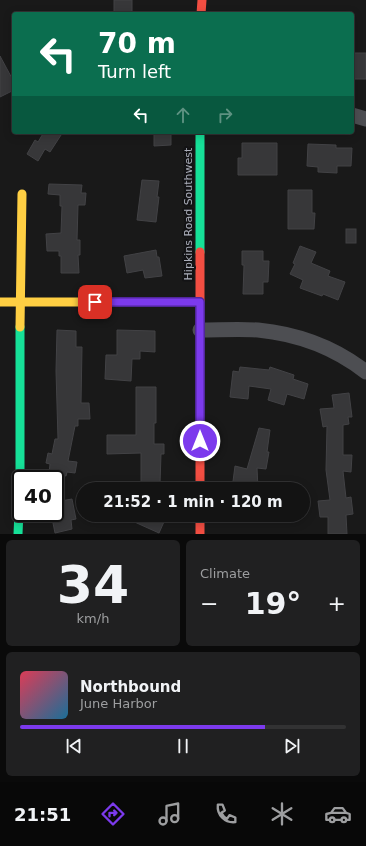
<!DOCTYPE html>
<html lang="en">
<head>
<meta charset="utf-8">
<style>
	:root { --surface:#131313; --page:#202021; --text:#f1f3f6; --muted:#9d9ea0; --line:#323233; --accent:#7c3aed }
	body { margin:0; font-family:"DejaVu Sans",sans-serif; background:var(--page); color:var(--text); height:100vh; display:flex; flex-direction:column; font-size:15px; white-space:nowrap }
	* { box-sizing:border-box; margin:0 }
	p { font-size:13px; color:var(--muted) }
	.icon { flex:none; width:22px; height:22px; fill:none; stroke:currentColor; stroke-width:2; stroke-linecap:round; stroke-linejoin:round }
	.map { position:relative; height:534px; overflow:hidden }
	.drawer { display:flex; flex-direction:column; gap:6px; padding:6px; background:#0a0a0a; flex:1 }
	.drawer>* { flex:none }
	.banner { position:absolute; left:12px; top:12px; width:342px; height:122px; border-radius:4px; box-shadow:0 2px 10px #0003,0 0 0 1px var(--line); background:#0b6e4f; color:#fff; overflow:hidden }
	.speed { position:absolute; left:12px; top:470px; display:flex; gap:8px; font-size:20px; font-weight:700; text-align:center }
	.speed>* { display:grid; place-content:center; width:52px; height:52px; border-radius:50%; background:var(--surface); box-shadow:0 2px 10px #0003,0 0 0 1px var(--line); line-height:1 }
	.speed .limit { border:2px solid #111; border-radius:6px; background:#fff; color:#111 }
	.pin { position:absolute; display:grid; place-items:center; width:34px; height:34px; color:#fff; margin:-17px; border-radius:8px; box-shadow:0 2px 6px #0006 }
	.me { position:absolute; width:44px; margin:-22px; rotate:0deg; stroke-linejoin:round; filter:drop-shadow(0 0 3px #0008) }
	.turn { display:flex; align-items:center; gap:14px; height:84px; padding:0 20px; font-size:18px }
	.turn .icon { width:52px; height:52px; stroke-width:2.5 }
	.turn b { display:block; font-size:28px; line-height:34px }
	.lanes { display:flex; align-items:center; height:38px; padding:0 20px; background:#0003; justify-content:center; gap:20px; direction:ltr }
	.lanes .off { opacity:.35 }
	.big { font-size:30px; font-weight:600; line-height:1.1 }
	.drawer .tile { flex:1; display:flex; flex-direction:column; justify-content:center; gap:6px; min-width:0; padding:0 14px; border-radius:6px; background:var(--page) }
	.drawer .dial { align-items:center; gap:0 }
	.dial b { font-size:52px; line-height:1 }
	.song { display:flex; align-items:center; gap:12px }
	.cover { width:48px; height:48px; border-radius:6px; background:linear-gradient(135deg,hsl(350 70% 55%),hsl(200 70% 35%)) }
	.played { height:4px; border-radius:2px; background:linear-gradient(90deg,var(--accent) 75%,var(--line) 75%) }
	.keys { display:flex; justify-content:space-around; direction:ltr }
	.heat { display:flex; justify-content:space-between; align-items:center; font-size:22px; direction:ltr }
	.drawer .tiles { flex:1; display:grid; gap:6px; grid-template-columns:1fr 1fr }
	.tile:last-child { grid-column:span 2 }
	.trip { position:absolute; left:76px; top:482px; width:234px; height:40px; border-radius:20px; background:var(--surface); box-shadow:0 2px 10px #0003,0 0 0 1px var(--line); font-weight:600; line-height:40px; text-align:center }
	.dock { display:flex; height:64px; justify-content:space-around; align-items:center; background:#080808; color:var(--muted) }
	.dock .icon { width:28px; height:28px }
	.dock .current { color:var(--accent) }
	.dock b { font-size:18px; color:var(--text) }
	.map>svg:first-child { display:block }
	.building { fill:#373739; stroke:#424245 }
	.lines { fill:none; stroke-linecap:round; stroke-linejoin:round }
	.street { stroke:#4d4e52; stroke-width:15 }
	.fast { stroke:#16e098; stroke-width:9 }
	.slow { stroke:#ffcf43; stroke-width:9 }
	.jam { stroke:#f24e42; stroke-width:9 }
	.route-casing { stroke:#51269a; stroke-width:10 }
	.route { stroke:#7c3aed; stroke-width:7 }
	.labels { text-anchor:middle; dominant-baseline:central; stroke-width:4; stroke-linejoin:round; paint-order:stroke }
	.street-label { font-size:11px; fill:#abaeba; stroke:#131315 }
</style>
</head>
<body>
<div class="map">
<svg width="366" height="534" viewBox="0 0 366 534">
	<rect width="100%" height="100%" fill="#191919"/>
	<!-- building -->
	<g class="building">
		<rect x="114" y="0" width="18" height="14"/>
		<rect x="352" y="53" width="14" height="26"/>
		<path d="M 0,56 L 14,82 L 14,90 L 0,97 Z"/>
		<path d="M 44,132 L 63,132 L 50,152 L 45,149 L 38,161 L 27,154 L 35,140 L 38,142 Z"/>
		<path d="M 154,132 L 171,132 L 171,145 L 154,146 Z"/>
		<path d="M 242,143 L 277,143 L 277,175 L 238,175 L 238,158 L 242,158 Z"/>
		<path d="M 308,144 L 336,145 L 336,148 L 352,148 L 351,166 L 337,166 L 337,173 L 318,172 L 318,167 L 307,166 Z"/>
		<path d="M 142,180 L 159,181 L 157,197 L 159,197 L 156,222 L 137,220 Z"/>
		<path d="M 49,184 L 82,185 L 81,193 L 86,193 L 85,205 L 78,205 L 77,240 L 80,240 L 80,255 L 78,255 L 79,273 L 61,273 L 61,256 L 59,256 L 59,251 L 47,251 L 46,234 L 61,233 L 62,206 L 60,206 L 60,195 L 48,194 Z"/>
		<path d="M 288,190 L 312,190 L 312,213 L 315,213 L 314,229 L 288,229 Z"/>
		<rect x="346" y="229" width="10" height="14"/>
		<path d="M 300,246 L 316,252 L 311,263 L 330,271 L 328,276 L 345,282 L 338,300 L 323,294 L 322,296 L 300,288 L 303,280 L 290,274 L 295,264 L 293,263 Z"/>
		<path d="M 156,250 L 157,257 L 159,257 L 162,276 L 145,278 L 143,270 L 127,273 L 124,256 Z"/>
		<path d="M 242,251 L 263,251 L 263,261 L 269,261 L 268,282 L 263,282 L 263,294 L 243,294 L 244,265 L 242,265 Z"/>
		<path d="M 57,330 L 76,331 L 76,347 L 82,347 L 81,403 L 89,403 L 90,419 L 78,419 L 78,426 L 75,426 L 68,461 L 77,462 L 75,473 L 67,472 L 66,476 L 49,473 L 50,464 L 46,463 L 48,453 L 52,454 L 55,439 L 58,439 L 56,371 Z"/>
		<path d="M 117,330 L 155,331 L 155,352 L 140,351 L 140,359 L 132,359 L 131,381 L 105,379 L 106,355 L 117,355 Z"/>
		<path d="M 240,367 L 269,370 L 270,367 L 294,375 L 293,379 L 308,384 L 304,399 L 287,394 L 284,405 L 268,400 L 271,389 L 249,386 L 248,399 L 230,397 L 233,371 L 239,372 Z"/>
		<path d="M 136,387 L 156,387 L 156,423 L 154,423 L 154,444 L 164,444 L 164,454 L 161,454 L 160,484 L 141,484 L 141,453 L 107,454 L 107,435 L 136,435 Z"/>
		<path d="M 349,393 L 352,417 L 348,417 L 349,424 L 343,425 L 343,455 L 352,455 L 351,472 L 343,471 L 346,498 L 351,497 L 353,514 L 346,515 L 347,534 L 328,534 L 328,517 L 320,517 L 318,501 L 330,500 L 326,470 L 327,426 L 323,427 L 320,409 L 334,408 L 332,395 Z"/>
		<path d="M 259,428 L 270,430 L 267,452 L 269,452 L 266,469 L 257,468 L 258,489 L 232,489 L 235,466 L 247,469 Z"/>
		<path d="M 72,499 L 76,519 L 71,520 L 72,529 L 55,533 L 51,513 L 55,513 L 55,502 Z"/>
		<path d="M 119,515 L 167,515 L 159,533 Z"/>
	</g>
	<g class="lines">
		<!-- street -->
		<g class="street">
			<path d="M 352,115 L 366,119"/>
			<path d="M 200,330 C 219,330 239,329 258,330 C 299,334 334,347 366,372"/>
		</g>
		<!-- fast -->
		<g class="fast">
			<path d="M 200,132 L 200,252"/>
			<path d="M 18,534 L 20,490 L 20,327"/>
		</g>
		<!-- slow -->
		<g class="slow">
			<path d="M 0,302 L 200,302"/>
			<path d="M 20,327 L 22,194"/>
		</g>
		<!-- jam -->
		<g class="jam">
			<path d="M 201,14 L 202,0"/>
			<path d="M 200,252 L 200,489"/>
			<path d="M 200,515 L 200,534"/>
		</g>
	</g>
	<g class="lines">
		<!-- route casing -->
		<g class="route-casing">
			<path id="route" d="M 95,302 L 200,302 L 200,441"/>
		</g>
		<!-- route -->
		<use href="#route" class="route"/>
	</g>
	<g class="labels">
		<!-- street labels -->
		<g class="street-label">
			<text transform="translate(188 214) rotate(-90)">Hipkins Road Southwest</text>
		</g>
	</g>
</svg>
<div class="speed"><div class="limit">40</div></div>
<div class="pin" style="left:95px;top:302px;background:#d93025"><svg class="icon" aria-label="arrive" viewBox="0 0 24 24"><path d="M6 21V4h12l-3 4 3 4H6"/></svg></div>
<svg class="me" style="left:200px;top:441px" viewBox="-20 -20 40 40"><circle r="17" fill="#7c3aed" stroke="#fff" stroke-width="3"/><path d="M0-11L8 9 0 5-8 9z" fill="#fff"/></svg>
<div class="trip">21:52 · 1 min · 120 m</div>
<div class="banner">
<div class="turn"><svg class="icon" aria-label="left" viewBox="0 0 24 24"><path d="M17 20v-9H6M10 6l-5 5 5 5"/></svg><div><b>70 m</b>Turn left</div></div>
<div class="lanes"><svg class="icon" aria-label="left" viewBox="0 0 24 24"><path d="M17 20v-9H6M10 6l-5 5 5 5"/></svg><svg class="icon off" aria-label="ahead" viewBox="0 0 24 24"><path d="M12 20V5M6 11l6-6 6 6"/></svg><svg class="icon off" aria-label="right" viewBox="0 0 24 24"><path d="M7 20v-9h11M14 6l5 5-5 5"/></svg></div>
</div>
</div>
<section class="drawer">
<div class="tiles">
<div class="tile dial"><b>34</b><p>km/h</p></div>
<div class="tile"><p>Climate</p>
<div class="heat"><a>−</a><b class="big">19°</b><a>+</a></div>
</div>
<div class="tile">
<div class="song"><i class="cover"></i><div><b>Northbound</b><p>June Harbor</p></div></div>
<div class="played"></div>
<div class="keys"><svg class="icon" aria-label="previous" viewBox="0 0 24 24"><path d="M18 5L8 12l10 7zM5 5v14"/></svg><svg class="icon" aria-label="pause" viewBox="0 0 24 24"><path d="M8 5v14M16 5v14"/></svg><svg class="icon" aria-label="next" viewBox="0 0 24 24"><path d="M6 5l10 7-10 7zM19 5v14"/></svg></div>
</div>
</div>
</section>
<nav class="dock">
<b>21:51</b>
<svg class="icon current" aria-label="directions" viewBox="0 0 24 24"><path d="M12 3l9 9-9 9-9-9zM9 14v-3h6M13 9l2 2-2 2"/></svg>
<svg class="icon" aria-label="music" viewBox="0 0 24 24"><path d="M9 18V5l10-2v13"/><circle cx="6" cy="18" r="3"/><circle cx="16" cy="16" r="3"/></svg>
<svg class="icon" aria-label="phone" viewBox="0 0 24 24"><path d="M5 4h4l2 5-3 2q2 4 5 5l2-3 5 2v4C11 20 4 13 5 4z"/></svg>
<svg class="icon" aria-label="climate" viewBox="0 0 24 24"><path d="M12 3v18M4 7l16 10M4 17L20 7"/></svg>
<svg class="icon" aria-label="car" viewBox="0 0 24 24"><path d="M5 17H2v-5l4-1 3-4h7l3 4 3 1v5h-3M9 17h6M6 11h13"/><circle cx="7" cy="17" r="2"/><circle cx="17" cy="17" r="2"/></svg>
</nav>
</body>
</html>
